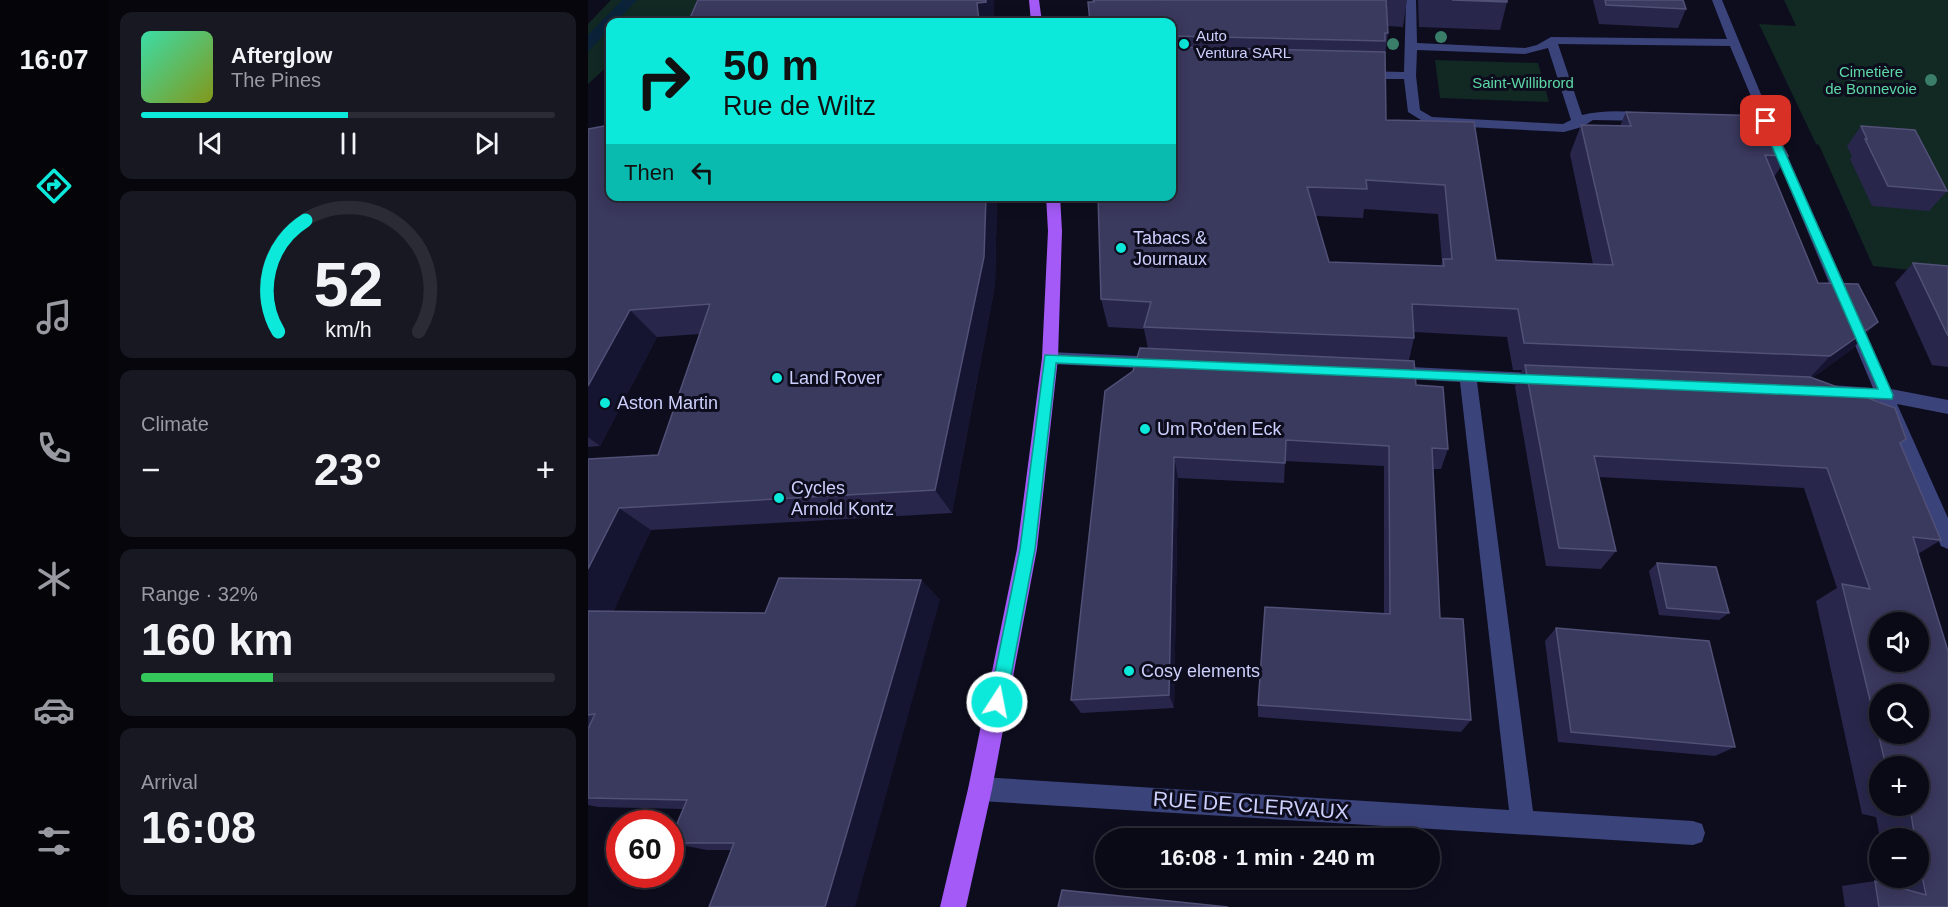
<!DOCTYPE html>
<html lang="en">
<head>
<meta charset="utf-8">
<style>
	:root { --surface:#0a0a16; --page:#181823; --text:#f1f3f6; --muted:#999aa1; --line:#2a2b35; --accent:#0ce9db }
	body { margin:0; font-family:Arial,sans-serif; background:var(--page); color:var(--text); height:100vh; display:flex; flex-direction:column; font-size:22px; white-space:nowrap }
	* { box-sizing:border-box; margin:0 }
	p { font-size:20px; color:var(--muted) }
	.icon { flex:none; width:33px; height:33px; fill:none; stroke:currentColor; stroke-width:2; stroke-linecap:round; stroke-linejoin:round }
	.map { position:relative; flex:1; overflow:hidden }
	.side { display:flex; flex-direction:column; gap:12px; padding:12px; background:#06060c; width:480px }
	.side>* { flex:none }
	.banner { position:absolute; left:18px; top:18px; width:570px; height:183px; border-radius:12px; box-shadow:0 3px 15px #0003,0 0 0 2px var(--line); background:#0ce9db; color:#111; overflow:hidden }
	.controls { position:absolute; left:1281px; top:612px; display:grid; gap:12px }
	.controls a { display:grid; place-items:center; width:60px; height:60px; border-radius:50%; background:var(--surface); box-shadow:0 3px 15px #0003,0 0 0 2px var(--line); font-size:30px }
	.speed { position:absolute; left:18px; top:810px; display:flex; gap:12px; font-size:30px; font-weight:700; text-align:center }
	.speed>* { display:grid; place-content:center; width:78px; height:78px; border-radius:50%; background:var(--surface); box-shadow:0 3px 15px #0003,0 0 0 2px var(--line); line-height:1 }
	.speed .limit { border:9px solid #d22; background:#fff; color:#111 }
	.pin { position:absolute; display:grid; place-items:center; width:51px; height:51px; color:#fff; margin:-26px; border-radius:12px; box-shadow:0 3px 9px #0006 }
	.me { position:absolute; width:66px; margin:-33px; rotate:11deg; stroke-linejoin:round; filter:drop-shadow(0 0 4px #0008) }
	.turn { display:flex; align-items:center; gap:21px; height:126px; padding:0 18px; font-size:27px }
	.turn .icon { width:78px; height:78px; stroke-width:2.5 }
	.turn b { display:block; font-size:42px; line-height:51px }
	.then { display:flex; align-items:center; height:57px; padding:0 18px; background:#0003; gap:12px; font-size:22px }
	.big { font-size:45px; font-weight:700; line-height:1.1 }
	.side .tile { flex:1; display:flex; flex-direction:column; justify-content:center; gap:9px; min-width:0; padding:0 21px; border-radius:12px; background:var(--page) }
	.side .dial { align-items:center; gap:0 }
	.dial svg { height:156px; overflow:visible; fill:none; stroke:var(--line); stroke-width:7; stroke-linecap:round; text-anchor:middle }
	.dial text { fill:var(--text); stroke:none }
	.song { display:flex; align-items:center; gap:18px }
	.cover { width:72px; height:72px; border-radius:9px; background:linear-gradient(135deg,hsl(160 70% 55%),hsl(70 70% 35%)) }
	.played { height:6px; border-radius:3px; background:linear-gradient(90deg,var(--accent) 50%,var(--line) 50%) }
	.keys { display:flex; justify-content:space-around; direction:ltr }
	.heat { display:flex; justify-content:space-between; align-items:center; font-size:33px; direction:ltr }
	.charge { height:9px; border-radius:4px; background:linear-gradient(90deg,#34c759 32%,var(--line) 0) }
	.trip { position:absolute; left:507px; top:828px; width:345px; height:60px; border-radius:30px; background:var(--surface); box-shadow:0 3px 15px #0003,0 0 0 2px var(--line); font-weight:700; line-height:60px; text-align:center }
	main { display:flex; flex:1; min-height:0 }
	.dock { display:flex; flex-direction:column; width:108px; justify-content:space-around; align-items:center; background:#040409; color:var(--muted) }
	.dock .icon { width:42px; height:42px }
	.dock .selected { color:var(--accent) }
	.dock b { font-size:27px; color:var(--text) }
	.map>svg:first-child { display:block }
	.green { fill:#112823 }
	.water { fill:#0b2339 }
	.lines { fill:none; stroke-linecap:round; stroke-linejoin:round }
	.minor { fill:#3b437b; fill-rule:evenodd }
	.major { fill:#a35af6; fill-rule:evenodd }
	.tree { fill:#3a7d69 }
	.wall { fill:#28274b; fill-rule:evenodd }
	.shaded-wall { fill:#161531 }
	.building { fill:#3a395e; stroke:#515077; stroke-width:1.5; fill-rule:evenodd }
	.route { fill:#0ce9db; stroke:#08978e; stroke-width:1.5 }
	.poi-dot { fill:#0ce9db; stroke:#0d0d1e; stroke-width:2 }
	.labels { text-anchor:middle; dominant-baseline:central; stroke-width:6; stroke-linejoin:round; paint-order:stroke }
	.far-poi-label { font-size:15px; fill:#cdcffc; stroke:#0d0d1e; text-anchor:start }
	.far-park-label { font-size:15px; fill:#5ed8a6; stroke:#0d0d1e }
	.poi-label { font-size:18px; fill:#cdcffc; stroke:#0d0d1e; text-anchor:start }
	.near-street-label { font-size:21px; fill:#cdcffc; stroke:#0d0d1e }
</style>
</head>
<body>
<main>
<nav class="dock">
<b>16:07</b>
<svg class="icon selected" aria-label="directions" viewBox="0 0 24 24"><path d="M12 3l9 9-9 9-9-9zM9 14v-3h6M13 9l2 2-2 2"/></svg>
<svg class="icon" aria-label="music" viewBox="0 0 24 24"><path d="M9 18V5l10-2v13"/><circle cx="6" cy="18" r="3"/><circle cx="16" cy="16" r="3"/></svg>
<svg class="icon" aria-label="phone" viewBox="0 0 24 24"><path d="M5 4h4l2 5-3 2q2 4 5 5l2-3 5 2v4C11 20 4 13 5 4z"/></svg>
<svg class="icon" aria-label="climate" viewBox="0 0 24 24"><path d="M12 3v18M4 7l16 10M4 17L20 7"/></svg>
<svg class="icon" aria-label="car" viewBox="0 0 24 24"><path d="M5 17H2v-5l4-1 3-4h7l3 4 3 1v5h-3M9 17h6M6 11h13"/><circle cx="7" cy="17" r="2"/><circle cx="17" cy="17" r="2"/></svg>
<svg class="icon" aria-label="filters" viewBox="0 0 24 24"><path d="M4 7h16M4 17h16"/><circle cx="9" cy="7" r="2"/><circle cx="15" cy="17" r="2"/></svg>
</nav>
<section class="side">
<div class="tile">
<div class="song"><i class="cover"></i><div><b>Afterglow</b><p>The Pines</p></div></div>
<div class="played"></div>
<div class="keys"><svg class="icon" aria-label="previous" viewBox="0 0 24 24"><path d="M18 5L8 12l10 7zM5 5v14"/></svg><svg class="icon" aria-label="pause" viewBox="0 0 24 24"><path d="M8 5v14M16 5v14"/></svg><svg class="icon" aria-label="next" viewBox="0 0 24 24"><path d="M6 5l10 7-10 7zM19 5v14"/></svg></div>
</div>
<div class="tile dial"><svg viewBox="0 0 100 80">
<path d="M14 69A42 42 0 1 1 86 69"/>
<path d="M14 69A42 42 0 0 1 28 12" stroke="#0ce9db"/>
<text x="50" y="56" font-size="32" font-weight="700">52</text>
<text x="50" y="72" font-size="11">km/h</text>
</svg></div>
<div class="tile"><p>Climate</p>
<div class="heat"><a>−</a><b class="big">23°</b><a>+</a></div>
</div>
<div class="tile"><p>Range · 32%</p><b class="big">160 km</b><div class="charge"></div></div>
<div class="tile"><p>Arrival</p><b class="big">16:08</b></div>
</section>
<div class="map">
<svg width="1360" height="907" viewBox="0 0 1360 907">
	<rect width="100%" height="100%" fill="#0d0d1e"/>
	<!-- green -->
	<g class="green">
		<path d="M 23,0 L 111,0 L 98,22 L 22,22 L 22,64 L 0,84 L 0,24 Z"/>
		<path d="M 1196,0 L 1360,0 L 1360,274 L 1285,266 L 1231,145 L 1228,144 L 1171,24 L 1208,26 Z"/>
		<path d="M 847,60 L 950,63 L 961,102 L 852,98 Z"/>
	</g>
	<!-- water -->
	<path class="water" d="M 34,0 L 49,0 L 28,22 L 22,22 L 22,28 L 0,52 L 0,35 Z"/>
	<g class="lines">
		<!-- minor -->
		<g class="minor">
			<path d="M 818,0 L 828,0 L 829,43 L 937,48 L 949,45 L 963,37 L 1139,39 L 1124,0 L 1134,0 L 1184,121 L 1303,389 L 1360,400 L 1360,414 L 1309,404 L 1360,518 L 1360,549 L 1353,546 L 1291,401 L 1243,399 L 1237,397 L 1234,392 L 1237,387 L 1243,385 L 1285,388 L 1142,46 L 970,44 L 994,115 C 1015,110 1041,110 1062,115 L 1064,118 L 1062,121 L 1005,120 L 994,127 L 976,132 L 841,125 L 820,112 L 816,79 L 774,79 L 768,75 L 774,71 L 816,72 ZM 960,48 L 983,120 L 975,124 L 844,117 L 832,110 L 828,76 L 829,50 L 937,54 Z"/>
			<path d="M 462,352 L 571,357 L 577,359 L 579,363 L 577,367 L 571,369 L 462,364 L 456,362 L 454,358 L 456,354 Z"/>
			<path d="M 802,366 L 961,374 L 963,379 L 961,384 L 955,386 L 889,382 L 945,811 L 1105,821 L 1114,824 L 1117,833 L 1114,842 L 1105,845 L 392,801 L 384,797 L 380,789 L 384,781 L 392,777 L 921,810 L 872,382 L 802,378 L 796,377 L 794,372 L 796,367 Z"/>
		</g>
		<!-- major -->
		<g class="major">
			<path d="M 441,0 L 451,0 L 454,22 L 443,22 Z"/>
			<path d="M 458,196 L 472,196 L 474,231 L 470,358 L 449,549 L 404,789 L 378,907 L 352,907 L 380,789 L 429,549 L 454,358 L 460,231 Z"/>
		</g>
	</g>
	<!-- trees -->
	<g class="tree">
		<circle cx="853" cy="37" r="6"/>
		<circle cx="805" cy="44" r="6"/>
		<circle cx="1265" cy="75" r="6"/>
		<circle cx="1343" cy="80" r="6"/>
	</g>
	<!-- wall -->
	<g class="wall">
		<path d="M 505,0 L 819,0 L 815,27 L 800,26 L 800,33 L 797,55 L 798,120 L 886,122 L 908,260 L 1005,264 L 982,154 L 993,125 L 1032,126 L 1038,112 L 1200,156 L 1186,177 L 1230,283 L 1290,322 L 1264,349 L 1224,378 L 1312,443 L 1353,540 L 1330,554 L 1360,907 L 1257,907 L 1254,886 L 1287,881 L 1299,884 L 1298,878 L 1330,878 L 1330,838 L 1292,838 L 1288,817 L 1274,814 L 1228,601 L 1249,588 L 1216,488 L 1011,477 L 1028,551 L 1013,569 L 958,566 L 927,387 L 934,370 L 925,370 L 919,337 L 826,332 L 826,338 L 821,360 L 828,385 L 860,449 L 853,469 L 845,469 L 852,618 L 883,720 L 873,732 L 670,717 L 670,705 L 796,614 L 796,466 L 697,461 L 696,483 L 590,478 L 586,708 L 493,713 L 483,700 L 545,371 L 560,349 L 556,329 L 520,327 L 513,299 L 584,196 L 584,22 L 506,2 ZM 776,209 L 850,214 L 854,261 L 853,266 L 741,262 L 728,216 L 775,218 ZM 1292,766 L 1330,766 L 1330,806 L 1292,806 Z"/>
		<path d="M 830,0 L 919,0 L 919,2 L 912,30 L 831,27 Z"/>
		<path d="M 1005,0 L 1095,0 L 1098,9 L 1090,28 L 1011,24 Z"/>
		<path d="M 1273,126 L 1359,191 L 1341,211 L 1284,206 L 1262,159 L 1264,157 L 1259,146 Z"/>
		<path d="M 0,129 L 22,196 L 409,196 L 407,285 L 364,513 L 63,530 L 25,611 L 177,613 L 333,580 L 352,600 L 143,850 L 119,850 L 82,843 L 96,809 L 10,807 L 0,805 L 0,459 L 70,455 L 112,334 L 69,337 L 12,446 L 0,447 Z"/>
		<path d="M 1325,263 L 1360,266 L 1360,367 L 1344,365 L 1307,283 Z"/>
		<path d="M 1069,563 L 1141,613 L 1131,620 L 1071,615 L 1061,571 Z"/>
		<path d="M 968,628 L 1147,747 L 1127,756 L 970,742 L 957,641 Z"/>
	</g>
	<!-- shaded-wall -->
	<g class="shaded-wall">
		<path d="M 398,0 L 406,0 L 406,22 L 391,22 L 389,3 Z"/>
		<path d="M 398,196 L 409,196 L 407,285 L 364,513 L 347,490 Z"/>
		<path d="M 42,310 L 69,337 L 12,446 L 0,437 L 0,386 Z"/>
		<path d="M 1290,322 L 1264,349 L 1217,383 L 1242,356 Z"/>
		<path d="M 586,457 L 590,478 L 586,708 L 581,695 Z"/>
		<path d="M 31,508 L 63,530 L 17,630 L 0,621 L 0,569 Z"/>
		<path d="M 333,580 L 352,600 L 267,907 L 237,907 Z"/>
	</g>
	<!-- building -->
	<g class="building">
		<path d="M 110,0 L 398,0 L 398,2 L 389,3 L 391,22 L 100,22 Z"/>
		<path d="M 505,0 L 798,0 L 800,33 L 797,33 L 797,41 L 584,36 L 584,22 L 502,22 L 500,2 L 506,2 Z"/>
		<path d="M 864,0 L 919,0 L 919,2 Z"/>
		<path d="M 1017,0 L 1095,0 L 1098,9 L 1018,5 Z"/>
		<path d="M 584,47 L 797,52 L 798,120 L 886,122 L 908,260 L 1025,265 L 993,125 L 1043,126 L 1038,112 L 1179,116 L 1200,156 L 1177,155 L 1230,283 L 1270,284 L 1290,322 L 1242,356 L 936,343 L 930,309 L 824,304 L 826,338 L 556,327 L 563,302 L 513,299 L 510,196 L 584,196 ZM 778,180 L 857,185 L 864,259 L 855,259 L 856,266 L 741,262 L 719,187 L 779,189 Z"/>
		<path d="M 22,125 L 22,196 L 398,196 L 396,257 L 347,490 L 31,508 L 0,569 L 0,459 L 70,455 L 122,304 L 42,310 L 0,386 L 0,129 Z"/>
		<path d="M 1273,126 L 1327,130 L 1359,191 L 1300,186 L 1277,139 L 1279,139 Z"/>
		<path d="M 1325,263 L 1360,266 L 1360,336 Z"/>
		<path d="M 552,348 L 826,361 L 828,385 L 855,387 L 860,449 L 844,448 L 852,618 L 875,619 L 883,720 L 670,705 L 677,607 L 802,614 L 801,446 L 698,440 L 697,463 L 586,457 L 581,695 L 483,700 L 517,391 L 545,371 Z"/>
		<path d="M 937,365 L 1222,377 L 1307,408 L 1318,439 L 1312,443 L 1353,540 L 1325,537 L 1360,651 L 1360,907 L 1291,907 L 1287,881 L 1338,895 L 1330,856 L 1330,838 L 1327,838 L 1322,808 L 1307,806 L 1330,806 L 1330,766 L 1298,766 L 1254,584 L 1282,589 L 1239,468 L 1006,456 L 1028,551 L 971,548 ZM 1292,622 L 1330,622 L 1330,662 L 1292,662 ZM 1292,694 L 1330,694 L 1330,734 L 1292,734 Z"/>
		<path d="M 1069,563 L 1128,567 L 1141,613 L 1079,608 Z"/>
		<path d="M 191,578 L 333,580 L 237,907 L 121,907 L 146,843 L 82,843 L 82,840 L 99,800 L 0,798 L 0,729 L 7,714 L 0,715 L 0,611 L 177,613 Z"/>
		<path d="M 968,628 L 1121,641 L 1147,747 L 983,732 Z"/>
		<path d="M 474,890 L 640,907 L 470,907 Z"/>
	</g>
	<!-- route -->
	<path class="route" d="M 1178,118 L 1183,121 L 1305,395 L 1304,399 L 468,363 L 447,549 L 418,702 L 415,707 L 409,710 L 403,707 L 401,702 L 432,549 L 457,355 L 1290,389 L 1173,121 Z"/>
	<!-- markers -->
	<g class="poi-dot">
		<circle cx="596" cy="44" r="6"/>
		<circle cx="533" cy="248" r="6"/>
		<circle cx="189" cy="378" r="6"/>
		<circle cx="17" cy="403" r="6"/>
		<circle cx="557" cy="429" r="6"/>
		<circle cx="191" cy="498" r="6"/>
		<circle cx="541" cy="671" r="6"/>
	</g>
	<g class="labels">
		<!-- far-poi labels -->
		<g class="far-poi-label">
			<text x="608" y="35">Auto<tspan x="608" dy="17">Ventura SARL</tspan></text>
		</g>
		<!-- far-park labels -->
		<g class="far-park-label">
			<text x="1283" y="71">Cimetière<tspan x="1283" dy="17">de Bonnevoie</tspan></text>
			<text x="935" y="82">Saint-Willibrord</text>
		</g>
		<!-- poi labels -->
		<g class="poi-label">
			<text x="545" y="238">Tabacs &amp;<tspan x="545" dy="21">Journaux</tspan></text>
			<text x="201" y="378">Land Rover</text>
			<text x="29" y="403">Aston Martin</text>
			<text x="569" y="429">Um Ro'den Eck</text>
			<text x="203" y="488">Cycles<tspan x="203" dy="21">Arnold Kontz</tspan></text>
			<text x="553" y="671">Cosy elements</text>
		</g>
		<!-- near-street labels -->
		<g class="near-street-label">
			<text transform="translate(663 805) rotate(4)">RUE DE CLERVAUX</text>
		</g>
	</g>
</svg>
<div class="controls">
<a><svg class="icon" aria-label="sound" viewBox="0 0 24 24"><path d="M4 9h4l5-4v14l-5-4H4zM17 9q2 3 0 6"/></svg></a>
<a><svg class="icon" aria-label="search" viewBox="0 0 24 24"><circle cx="10" cy="10" r="6"/><path d="M15 15l6 6"/></svg></a>
<a>+</a>
<a>−</a>
</div>
<div class="speed"><div class="limit">60</div></div>
<div class="pin" style="left:1178px;top:121px;background:#d93025"><svg class="icon" aria-label="arrive" viewBox="0 0 24 24"><path d="M6 21V4h12l-3 4 3 4H6"/></svg></div>
<svg class="me" style="left:409px;top:702px" viewBox="-20 -20 40 40"><circle r="17" fill="#0ce9db" stroke="#fff" stroke-width="3"/><path d="M0-11L8 9 0 5-8 9z" fill="#fff"/></svg>
<div class="trip">16:08 · 1 min · 240 m</div>
<div class="banner">
<div class="turn"><svg class="icon" aria-label="right" viewBox="0 0 24 24"><path d="M7 20v-9h11M14 6l5 5-5 5"/></svg><div><b>50 m</b>Rue de Wiltz</div></div>
<div class="then">Then<svg class="icon" aria-label="left" viewBox="0 0 24 24"><path d="M17 20v-9H6M10 6l-5 5 5 5"/></svg></div>
</div>
</div>
</main>
</body>
</html>
